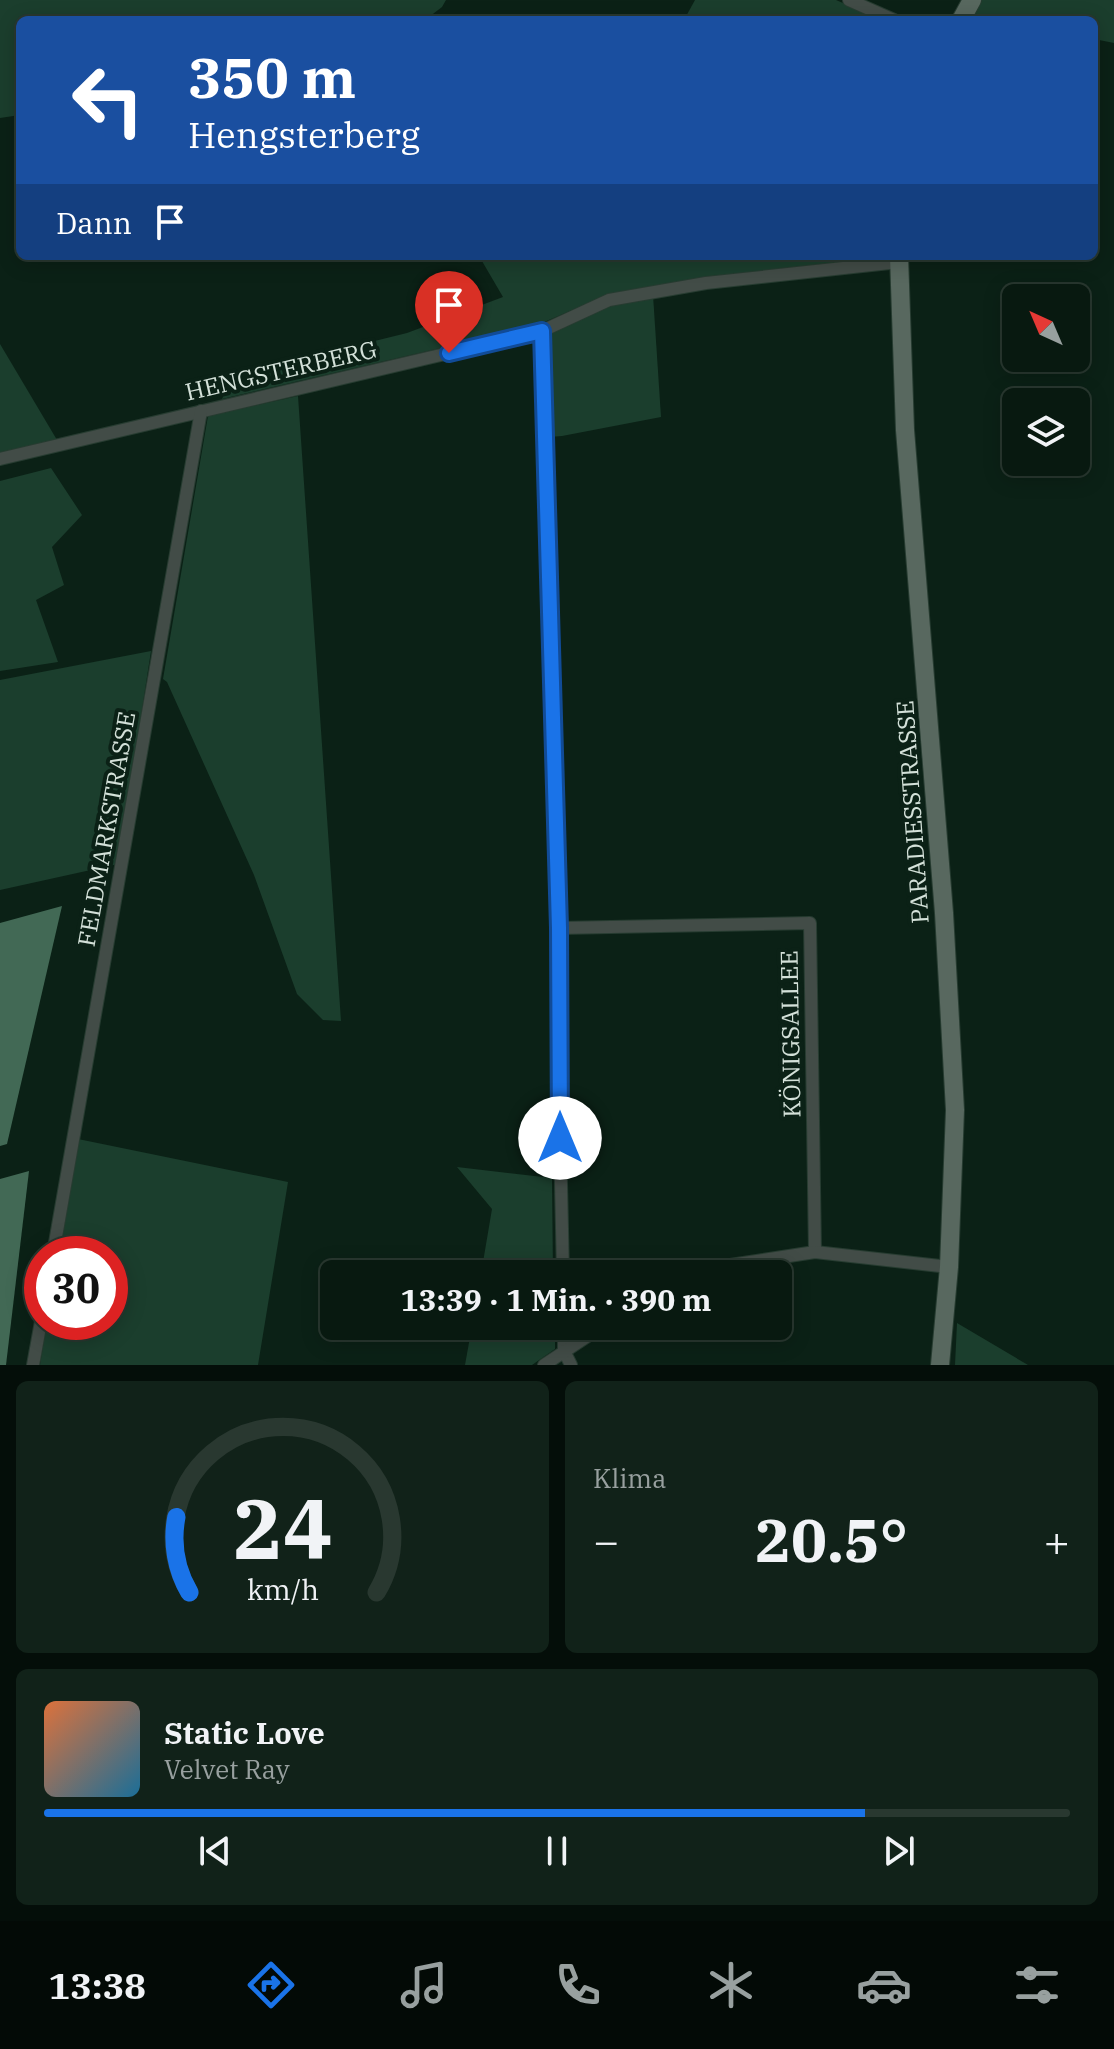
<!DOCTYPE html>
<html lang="de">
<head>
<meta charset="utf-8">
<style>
	:root { --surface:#081910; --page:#112219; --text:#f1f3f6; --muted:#98a09f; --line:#293830; --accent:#1a73e8 }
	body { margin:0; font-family:"IBM Plex Serif",serif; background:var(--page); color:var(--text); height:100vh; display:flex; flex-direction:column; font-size:30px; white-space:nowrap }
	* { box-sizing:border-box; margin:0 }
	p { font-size:26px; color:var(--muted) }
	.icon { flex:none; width:44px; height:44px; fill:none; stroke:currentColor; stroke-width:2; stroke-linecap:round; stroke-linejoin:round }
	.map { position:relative; height:1365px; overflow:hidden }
	.side { display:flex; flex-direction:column; gap:16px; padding:16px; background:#040e09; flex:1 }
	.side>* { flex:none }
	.hud { position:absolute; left:16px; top:16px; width:1082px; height:244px; border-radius:12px; box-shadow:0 4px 20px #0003,0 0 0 2px var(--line); background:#1a4fa0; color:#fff; overflow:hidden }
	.needle { width:52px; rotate:316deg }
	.controls { position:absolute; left:1002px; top:284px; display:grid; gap:16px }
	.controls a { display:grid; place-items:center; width:88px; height:88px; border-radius:12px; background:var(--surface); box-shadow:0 4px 20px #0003,0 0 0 2px var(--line); font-size:40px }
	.speed { position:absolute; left:24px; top:1236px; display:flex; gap:16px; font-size:40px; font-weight:700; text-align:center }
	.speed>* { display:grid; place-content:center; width:104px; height:104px; border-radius:50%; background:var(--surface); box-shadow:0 4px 20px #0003,0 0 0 2px var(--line); line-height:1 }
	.speed .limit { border:12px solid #d22; background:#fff; color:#111 }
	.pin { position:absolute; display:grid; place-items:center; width:68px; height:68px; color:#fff; margin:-82px -34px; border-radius:50% 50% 50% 0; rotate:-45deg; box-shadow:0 0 8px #0007 }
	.pin .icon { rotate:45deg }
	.me { position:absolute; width:88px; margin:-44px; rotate:0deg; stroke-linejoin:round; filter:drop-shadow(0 0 6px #0008) }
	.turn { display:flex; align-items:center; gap:28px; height:168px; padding:0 40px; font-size:36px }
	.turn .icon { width:104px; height:104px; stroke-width:2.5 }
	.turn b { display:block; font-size:56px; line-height:68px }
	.then { display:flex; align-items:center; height:76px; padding:0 40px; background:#0003; gap:16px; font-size:30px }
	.big { font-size:60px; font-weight:800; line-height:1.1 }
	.side .widget { flex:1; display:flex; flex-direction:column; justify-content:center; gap:12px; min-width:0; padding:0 28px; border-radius:12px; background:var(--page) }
	.side .dial { align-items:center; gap:0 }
	.dial svg { height:208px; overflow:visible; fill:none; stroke:var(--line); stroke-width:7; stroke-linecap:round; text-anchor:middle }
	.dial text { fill:var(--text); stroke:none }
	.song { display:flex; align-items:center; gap:24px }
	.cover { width:96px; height:96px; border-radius:12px; background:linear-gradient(135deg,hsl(20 70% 55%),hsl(200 70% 35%)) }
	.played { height:8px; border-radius:4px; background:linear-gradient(90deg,var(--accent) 80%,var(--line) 80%) }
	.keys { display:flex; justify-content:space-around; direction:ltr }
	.heat { display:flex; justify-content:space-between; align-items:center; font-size:44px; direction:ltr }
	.side .tiles { flex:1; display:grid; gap:16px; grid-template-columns:1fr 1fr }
	.widget:last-child { grid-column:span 2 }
	.trip { position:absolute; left:320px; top:1260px; width:472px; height:80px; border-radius:12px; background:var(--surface); box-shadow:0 4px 20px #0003,0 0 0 2px var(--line); font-weight:800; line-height:80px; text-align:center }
	.tabs { display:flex; height:128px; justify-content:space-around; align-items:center; background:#030a06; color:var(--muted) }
	.tabs .icon { width:56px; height:56px }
	.tabs .active { color:var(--accent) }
	.tabs b { font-size:36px; color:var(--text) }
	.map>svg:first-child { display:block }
	.green { fill:#1b3e2d }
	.water { fill:#426955 }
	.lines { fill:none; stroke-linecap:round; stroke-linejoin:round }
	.minor-casing { stroke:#273c31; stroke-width:14 }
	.secondary-casing { stroke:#273c31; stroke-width:20 }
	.minor { stroke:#424c47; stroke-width:12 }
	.secondary { stroke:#58685f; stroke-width:18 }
	.route-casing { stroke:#114b97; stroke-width:20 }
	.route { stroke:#1a73e8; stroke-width:14 }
	.labels { text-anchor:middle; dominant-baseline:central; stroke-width:8; stroke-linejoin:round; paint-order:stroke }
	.street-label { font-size:24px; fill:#d4e1d9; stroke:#0b2116 }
</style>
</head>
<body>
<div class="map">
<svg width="1114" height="1365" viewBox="0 0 1114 1365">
	<rect width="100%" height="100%" fill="#0b2116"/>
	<!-- green -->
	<g class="green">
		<path d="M 0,0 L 446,0 L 442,7 L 425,20 L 20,20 L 20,115 L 0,118 Z"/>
		<path d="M 695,0 L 836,0 L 882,20 L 684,20 Z"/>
		<path d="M 982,0 L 1114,0 L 1114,43 L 1094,39 L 1094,20 L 1008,20 L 975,14 Z"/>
		<path d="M 479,256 L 877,256 L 875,258 L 706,278 L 607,295 L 535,326 L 222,399 L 233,376 L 407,333 L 503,297 Z"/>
		<path d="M 653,295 L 661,417 L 562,436 L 549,437 L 545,333 L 609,302 Z"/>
		<path d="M 0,344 L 57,440 L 0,454 Z"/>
		<path d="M 298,396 L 341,1021 L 323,1020 L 297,994 L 254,875 L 167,682 L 163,679 L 208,416 Z"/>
		<path d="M 51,468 L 82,515 L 52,547 L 64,585 L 36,600 L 58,662 L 0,671 L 0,481 Z"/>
		<path d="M 151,651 L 118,864 L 0,890 L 0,680 Z"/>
		<path d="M 78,1139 L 288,1182 L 258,1365 L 40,1365 L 47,1322 L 110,1322 L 110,1254 L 58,1254 Z"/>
		<path d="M 457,1167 L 552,1178 L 553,1274 L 481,1274 L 492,1209 Z"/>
		<path d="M 957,1323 L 1028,1365 L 955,1365 Z"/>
		<path d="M 472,1326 L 555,1326 L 555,1349 L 532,1365 L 465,1365 Z"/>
	</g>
	<!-- water -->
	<g class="water">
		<path d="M 62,906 L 7,1144 L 0,1146 L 0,923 Z"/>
		<path d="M 29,1171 L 6,1365 L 0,1365 L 0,1179 Z"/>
	</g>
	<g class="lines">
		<!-- minor casing -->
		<g class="minor-casing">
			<g id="minor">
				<path d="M 849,0 L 894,20"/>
				<path d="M 542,331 L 559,928 L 560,1138 L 563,1274"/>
				<path d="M 0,459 L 542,331 L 609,300 L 706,283 L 899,262"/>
				<path d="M 559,928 L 810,923 L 815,1252"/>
				<path d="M 53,1254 L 201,411"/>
				<path d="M 693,1274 L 704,1269 L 815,1252 L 949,1267"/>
				<path d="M 564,1326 L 564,1351 L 571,1365"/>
				<path d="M 33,1365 L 42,1316"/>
				<path d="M 544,1365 L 603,1326"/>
			</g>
		</g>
		<!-- secondary casing -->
		<g class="secondary-casing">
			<g id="secondary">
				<path d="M 961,20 L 972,0"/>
				<path d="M 899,256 L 905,430 L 944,913 L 955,1110 L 949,1267 L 940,1365"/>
			</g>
		</g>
		<!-- minor -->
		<use href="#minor" class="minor"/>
		<!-- secondary -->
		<use href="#secondary" class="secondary"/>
	</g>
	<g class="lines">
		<!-- route casing -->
		<g class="route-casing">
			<path id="route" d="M 449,353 L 542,331 L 559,928 L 560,1138"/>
		</g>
		<!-- route -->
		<use href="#route" class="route"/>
	</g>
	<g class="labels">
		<!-- street labels -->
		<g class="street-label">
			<text transform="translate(281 370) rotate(-13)">HENGSTERBERG</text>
			<text transform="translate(912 812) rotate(-94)">PARADIESSTRASSE</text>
			<text transform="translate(106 829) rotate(-80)">FELDMARKSTRASSE</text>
			<text transform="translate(790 1034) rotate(-91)">KÖNIGSALLEE</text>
		</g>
	</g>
</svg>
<div class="controls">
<a><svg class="needle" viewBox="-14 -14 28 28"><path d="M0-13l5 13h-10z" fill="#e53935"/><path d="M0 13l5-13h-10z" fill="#98a09f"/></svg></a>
<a><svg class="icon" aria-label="layers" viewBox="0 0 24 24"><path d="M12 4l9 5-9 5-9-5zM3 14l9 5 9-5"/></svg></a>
</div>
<div class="speed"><div class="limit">30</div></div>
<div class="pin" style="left:449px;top:353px;background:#d93025"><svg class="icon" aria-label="arrive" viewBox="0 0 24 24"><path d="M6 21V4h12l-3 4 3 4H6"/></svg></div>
<svg class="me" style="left:560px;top:1138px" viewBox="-20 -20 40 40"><circle r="19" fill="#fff"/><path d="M0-13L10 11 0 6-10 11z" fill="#1a73e8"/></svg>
<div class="trip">13:39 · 1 Min. · 390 m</div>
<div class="hud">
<div class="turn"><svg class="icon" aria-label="left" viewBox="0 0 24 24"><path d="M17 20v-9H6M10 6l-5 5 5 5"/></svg><div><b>350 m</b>Hengsterberg</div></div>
<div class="then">Dann<svg class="icon" aria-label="arrive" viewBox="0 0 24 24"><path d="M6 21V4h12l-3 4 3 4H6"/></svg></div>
</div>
</div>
<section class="side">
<div class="tiles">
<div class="widget dial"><svg viewBox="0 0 100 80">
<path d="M14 69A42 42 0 1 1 86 69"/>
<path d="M14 69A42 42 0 0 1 9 40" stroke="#1a73e8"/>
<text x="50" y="56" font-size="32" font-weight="700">24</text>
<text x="50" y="72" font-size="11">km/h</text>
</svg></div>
<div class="widget"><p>Klima</p>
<div class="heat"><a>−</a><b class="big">20.5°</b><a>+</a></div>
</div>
<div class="widget">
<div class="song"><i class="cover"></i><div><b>Static Love</b><p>Velvet Ray</p></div></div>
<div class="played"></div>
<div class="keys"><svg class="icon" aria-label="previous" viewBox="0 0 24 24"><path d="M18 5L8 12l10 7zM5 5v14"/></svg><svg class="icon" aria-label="pause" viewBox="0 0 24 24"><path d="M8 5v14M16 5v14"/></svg><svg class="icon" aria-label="next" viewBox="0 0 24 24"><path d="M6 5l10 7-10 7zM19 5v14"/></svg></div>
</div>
</div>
</section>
<nav class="tabs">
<b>13:38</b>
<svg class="icon active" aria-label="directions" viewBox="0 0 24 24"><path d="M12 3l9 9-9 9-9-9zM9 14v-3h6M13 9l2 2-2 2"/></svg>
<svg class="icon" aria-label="music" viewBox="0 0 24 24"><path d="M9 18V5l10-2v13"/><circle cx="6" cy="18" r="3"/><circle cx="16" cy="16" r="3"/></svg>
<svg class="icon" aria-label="phone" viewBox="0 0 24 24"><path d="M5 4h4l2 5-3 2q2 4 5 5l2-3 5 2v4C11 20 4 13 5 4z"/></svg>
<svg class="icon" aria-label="climate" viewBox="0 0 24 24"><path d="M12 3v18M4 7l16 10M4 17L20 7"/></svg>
<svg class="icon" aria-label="car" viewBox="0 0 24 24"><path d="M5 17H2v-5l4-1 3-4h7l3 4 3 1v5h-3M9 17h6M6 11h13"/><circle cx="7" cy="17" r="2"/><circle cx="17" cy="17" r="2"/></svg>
<svg class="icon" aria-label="filters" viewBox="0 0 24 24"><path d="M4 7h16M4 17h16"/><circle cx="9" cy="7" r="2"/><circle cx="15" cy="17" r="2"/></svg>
</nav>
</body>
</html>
